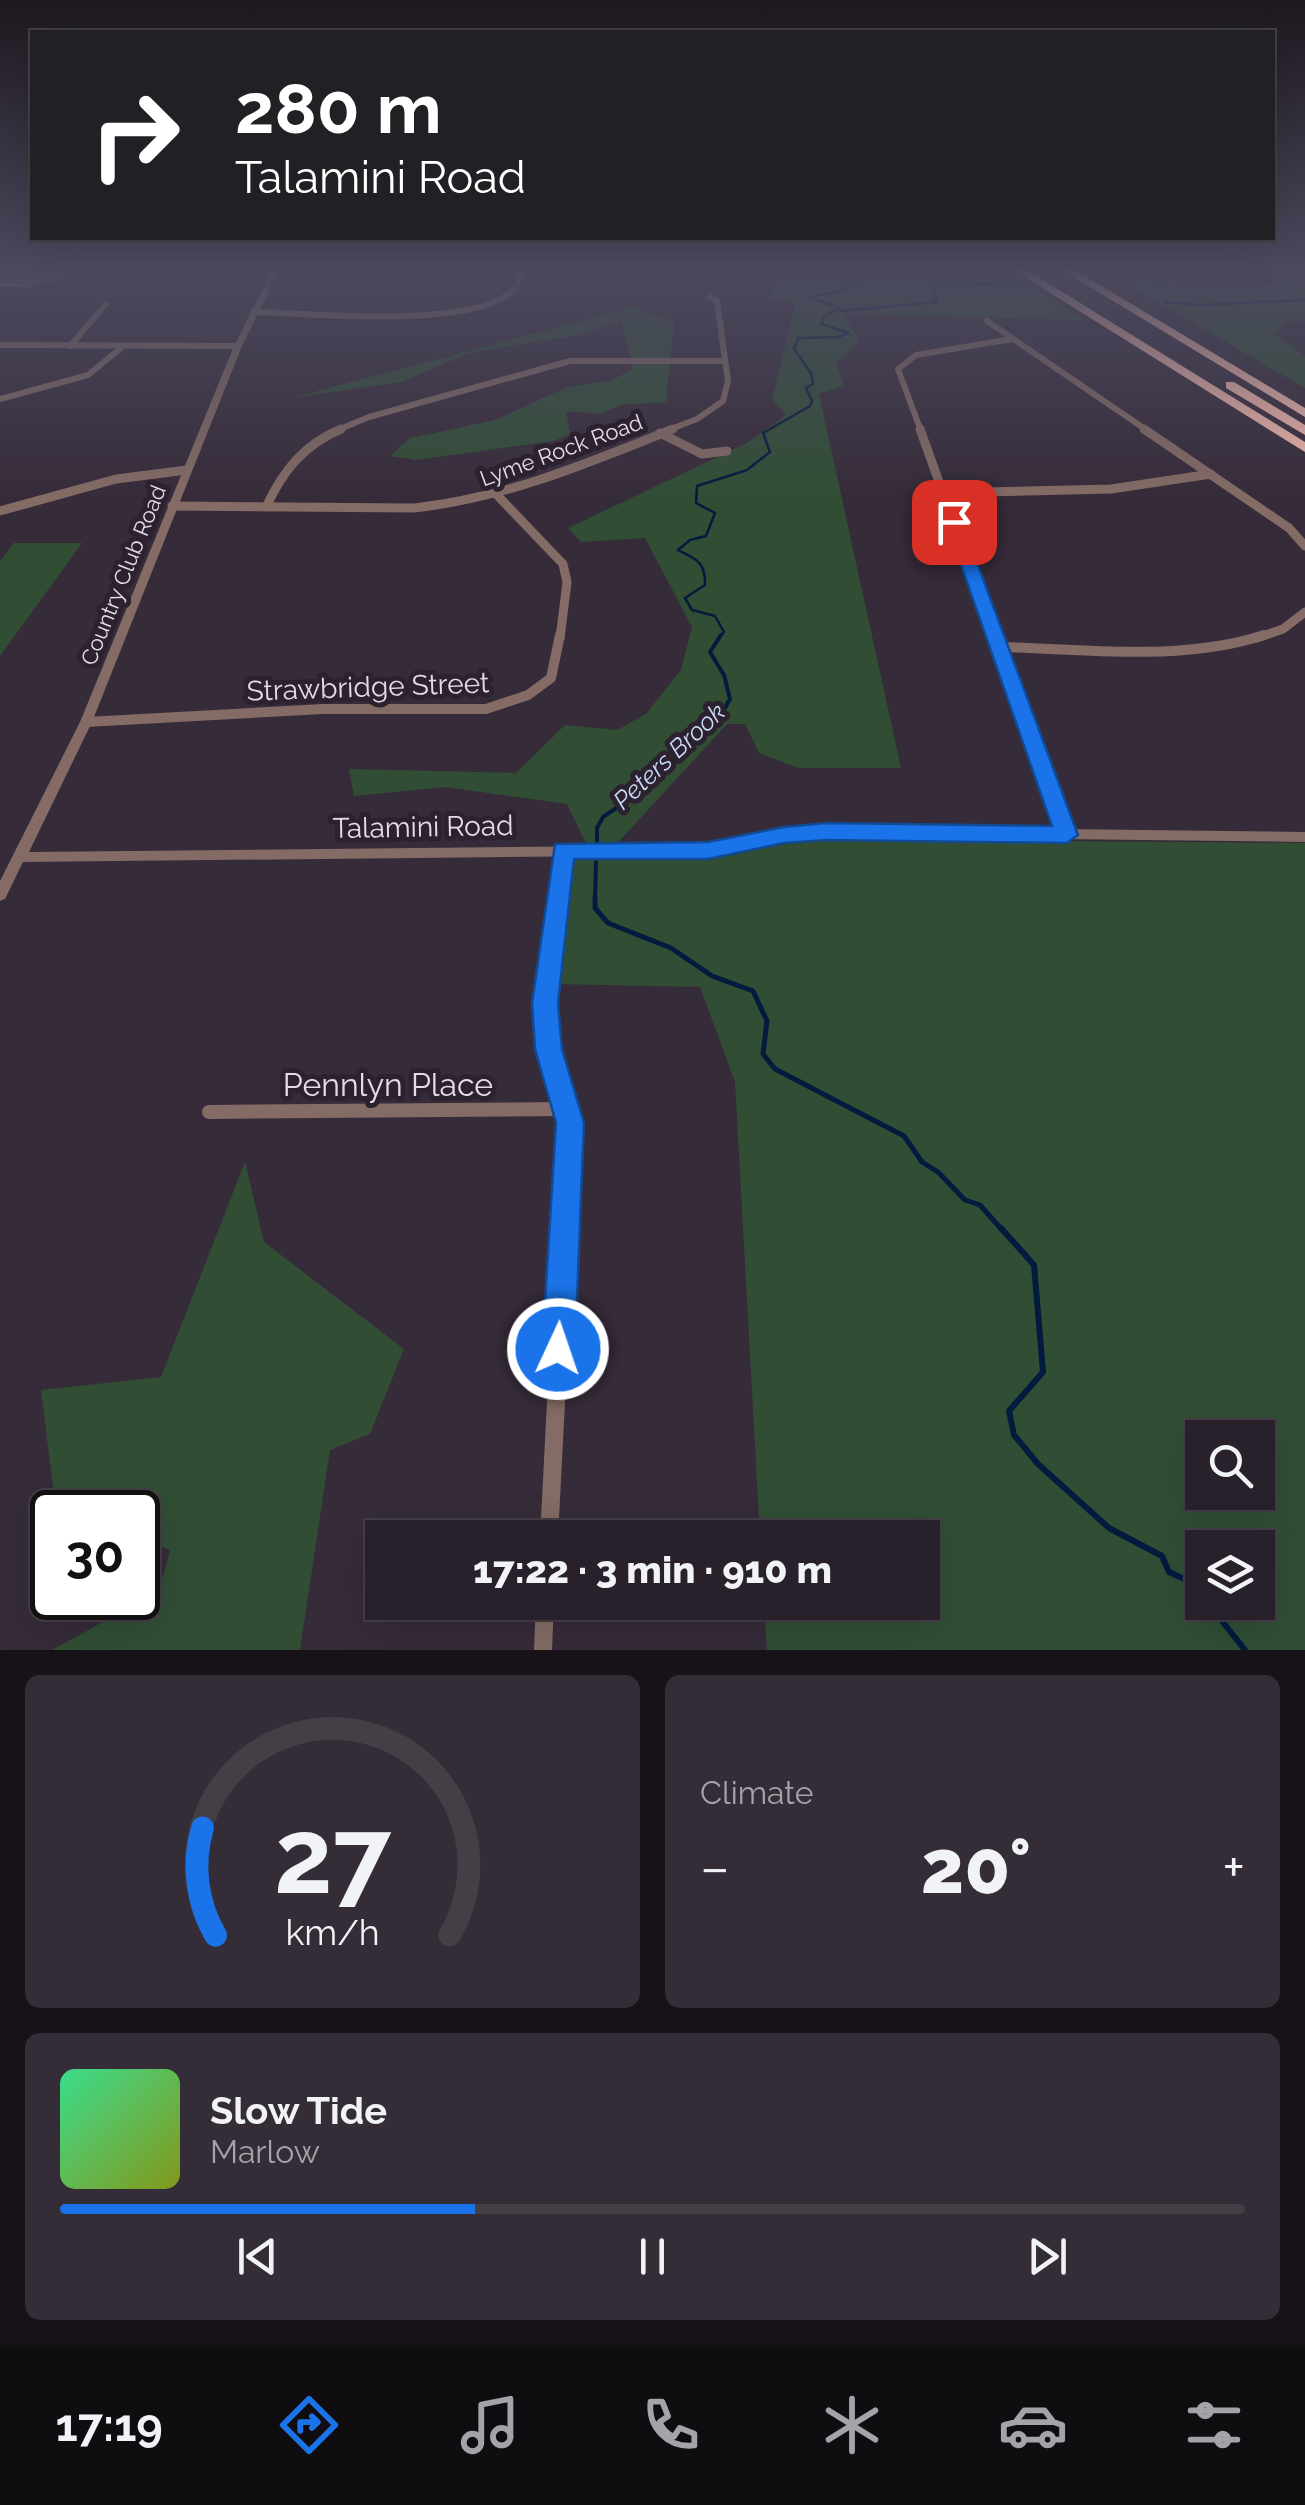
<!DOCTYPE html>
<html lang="en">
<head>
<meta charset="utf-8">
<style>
	:root { --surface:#28202b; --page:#342d37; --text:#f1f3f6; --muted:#a5a3a9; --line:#443e47; --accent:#1a73e8 }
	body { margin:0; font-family:Raleway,sans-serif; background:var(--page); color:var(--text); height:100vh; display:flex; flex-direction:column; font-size:38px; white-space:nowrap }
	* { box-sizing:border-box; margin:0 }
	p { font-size:32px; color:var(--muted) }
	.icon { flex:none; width:55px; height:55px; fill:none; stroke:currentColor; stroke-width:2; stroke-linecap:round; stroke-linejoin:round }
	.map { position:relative; height:1650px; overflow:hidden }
	.drawer { display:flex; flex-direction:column; gap:25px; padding:25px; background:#161218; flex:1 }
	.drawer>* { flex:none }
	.banner { position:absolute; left:30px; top:30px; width:1245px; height:210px; border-radius:0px; box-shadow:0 10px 40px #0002,0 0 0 2px var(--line); background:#202124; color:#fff; overflow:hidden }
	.fabs { position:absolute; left:1185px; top:1420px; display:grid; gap:20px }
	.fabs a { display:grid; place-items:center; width:90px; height:90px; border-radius:0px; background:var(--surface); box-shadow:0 10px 40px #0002,0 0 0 2px var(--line); font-size:50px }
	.speed { position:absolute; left:30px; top:1490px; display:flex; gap:20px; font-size:50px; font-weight:700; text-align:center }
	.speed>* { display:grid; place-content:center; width:130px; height:130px; border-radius:50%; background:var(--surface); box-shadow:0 10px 40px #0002,0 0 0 2px var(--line); line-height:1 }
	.speed .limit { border:5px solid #111; border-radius:15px; background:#fff; color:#111 }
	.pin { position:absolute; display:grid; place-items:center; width:85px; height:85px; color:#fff; margin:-42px; border-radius:20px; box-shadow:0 5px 15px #0006 }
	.me { position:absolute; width:110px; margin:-55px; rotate:3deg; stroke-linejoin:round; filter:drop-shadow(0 0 8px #0008) }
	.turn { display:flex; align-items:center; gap:35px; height:210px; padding:0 40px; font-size:45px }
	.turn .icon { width:130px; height:130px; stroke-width:2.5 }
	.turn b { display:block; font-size:70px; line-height:85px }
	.big { font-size:75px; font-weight:800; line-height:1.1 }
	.drawer .card { flex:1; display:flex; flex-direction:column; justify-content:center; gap:15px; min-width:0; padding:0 35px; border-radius:15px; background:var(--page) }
	.drawer .dial { align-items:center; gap:0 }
	.dial svg { height:260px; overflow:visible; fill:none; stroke:var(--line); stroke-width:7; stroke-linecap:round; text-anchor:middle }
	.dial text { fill:var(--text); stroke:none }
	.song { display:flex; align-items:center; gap:30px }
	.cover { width:120px; height:120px; border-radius:15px; background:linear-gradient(135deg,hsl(150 70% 55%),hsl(70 70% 35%)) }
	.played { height:10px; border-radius:5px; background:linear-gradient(90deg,var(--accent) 35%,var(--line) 35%) }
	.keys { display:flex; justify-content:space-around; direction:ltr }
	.heat { display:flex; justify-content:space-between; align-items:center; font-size:55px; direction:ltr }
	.drawer .tiles { flex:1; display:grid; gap:25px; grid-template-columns:1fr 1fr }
	.card:last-child { grid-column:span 2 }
	.trip { position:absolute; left:365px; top:1520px; width:575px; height:100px; border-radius:0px; background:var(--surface); box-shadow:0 10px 40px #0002,0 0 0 2px var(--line); font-weight:800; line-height:100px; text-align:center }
	.menu { display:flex; height:160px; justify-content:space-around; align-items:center; background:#100d11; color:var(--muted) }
	.menu .icon { width:70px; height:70px }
	.menu .selected { color:var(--accent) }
	.menu b { font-size:45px; color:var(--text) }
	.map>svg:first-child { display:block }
	.green { fill:#314e35; fill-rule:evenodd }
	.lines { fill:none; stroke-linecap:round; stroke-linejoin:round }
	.stream-far3 { stroke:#021b3e; stroke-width:2.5 }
	.stream-far2 { stroke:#021b3e; stroke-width:4 }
	.stream-far1 { stroke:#021b3e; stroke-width:5 }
	.stream { stroke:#021b3e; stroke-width:6 }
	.building { fill:#754661; stroke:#8a7680; stroke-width:2.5 }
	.minor-far4 { stroke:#846b65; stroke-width:6 }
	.minor-far3 { stroke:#846b65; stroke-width:9 }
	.minor-far2 { stroke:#846b65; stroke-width:10 }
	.minor-far1 { stroke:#846b65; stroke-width:14 }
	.minor { stroke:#846b65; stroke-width:18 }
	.tertiary { fill:#846b65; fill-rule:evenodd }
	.motorway { fill:#fbbdae; fill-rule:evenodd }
	.route { fill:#1a73e8; stroke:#114b97; stroke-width:2.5 }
	.labels { text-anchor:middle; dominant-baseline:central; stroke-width:10; stroke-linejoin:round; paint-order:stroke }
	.far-street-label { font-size:22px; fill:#e4dce5; stroke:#2c212e }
	.far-water-label { font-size:25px; font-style:italic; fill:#c7daf4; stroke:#2c212e }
	.street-label { font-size:28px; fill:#e4dce5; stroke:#2c212e }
	.near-street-label { font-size:32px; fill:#e4dce5; stroke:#2c212e }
</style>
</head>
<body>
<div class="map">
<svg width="1305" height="1650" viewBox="0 0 1305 1650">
	<rect width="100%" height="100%" fill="#362b39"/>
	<!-- green -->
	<g class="green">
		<path d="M 1000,267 L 1084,320 L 843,314 L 859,341 L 836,364 L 844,386 L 819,394 L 901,768 L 798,768 L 759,753 L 745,724 L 727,724 L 611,850 L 729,856 L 808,839 L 1305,843 L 1305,1650 L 767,1650 L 764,1603 L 922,1602 L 922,1538 L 760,1537 L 735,1082 L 700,987 L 553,984 L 560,850 L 589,850 L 567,804 L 445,787 L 354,796 L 349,769 L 516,773 L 565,725 L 617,730 L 646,714 L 681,670 L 692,627 L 645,538 L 581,542 L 568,528 L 747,443 L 786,415 L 772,400 L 794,310 L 792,300 L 772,299 L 771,268 ZM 1202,1438 L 1258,1438 L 1258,1492 L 1202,1492 ZM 1202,1548 L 1258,1548 L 1258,1602 L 1202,1602 Z"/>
		<path d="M 1098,267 L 1163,267 L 1181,287 L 1278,285 L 1273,267 L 1305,268 L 1305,321 L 1286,321 L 1275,335 L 1305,356 L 1305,388 Z"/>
		<path d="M 635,307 L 674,322 L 666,402 L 621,405 L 600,414 L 566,411 L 570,434 L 554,441 L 416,460 L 390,456 L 410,438 L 495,420 L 567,387 L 611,381 L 632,369 L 622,320 L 579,335 L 469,353 L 402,382 L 291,398 Z"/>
		<path d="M 14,543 L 82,543 L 0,656 L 0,561 Z"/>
		<path d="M 245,1162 L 264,1242 L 404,1349 L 370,1434 L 330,1450 L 300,1650 L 52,1650 L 159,1591 L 170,1550 L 138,1537 L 138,1512 L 78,1512 L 55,1503 L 41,1390 L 161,1377 Z"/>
	</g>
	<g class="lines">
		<!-- stream-far3 -->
		<g class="stream-far3">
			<path d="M 1129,276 L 1134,277"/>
			<path d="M 1140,277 L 1167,280"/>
			<path d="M 1165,302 L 1200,305 L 1305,300"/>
			<path d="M 840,311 L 937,302 L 931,284 L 937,283 L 1022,284"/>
			<path d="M 718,638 L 724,632 L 715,616 L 692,610 L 685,598 L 705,585 C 706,563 697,559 678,550 L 690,540 L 706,536 L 715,513 L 696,503 L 697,486 L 747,470 L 770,452 L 763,433 L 810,406 L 812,401 L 806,388 L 813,384 L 811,373 L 794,349 L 798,338 L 838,337 L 849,333 L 821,324 L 824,317 L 839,308 L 809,297 L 840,291 L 865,279 L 838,267"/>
		</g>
		<!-- stream-far2 -->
		<g class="stream-far2">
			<path d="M 597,843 L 597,828 L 603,817 L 631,798 L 722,713 L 730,699 L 724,675 L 710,652 L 721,635"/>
			<path d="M 595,899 L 596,862"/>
		</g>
		<!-- stream-far1 -->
		<path class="stream-far1" d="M 595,897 L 595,908 L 608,923 L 671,948 L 712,976 L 753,991 L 767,1021 L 763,1054 L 775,1069 L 904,1136 L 922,1162 L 938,1172 L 965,1200 L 980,1205 L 1003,1231"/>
		<!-- stream -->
		<g class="stream">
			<path d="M 1001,1228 L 1034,1265 L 1043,1372 L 1009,1411 L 1014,1435 L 1038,1464 L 1109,1528 L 1162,1556 L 1169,1572 L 1195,1584 L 1202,1596"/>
			<path d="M 1207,1602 L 1245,1650"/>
		</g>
	</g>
	<!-- building -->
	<path class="building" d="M 0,267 L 73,267 L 59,280 L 35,280 L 30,286 L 0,285 Z"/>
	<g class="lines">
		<!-- minor-far4 -->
		<g class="minor-far4">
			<path d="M 253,312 C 314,313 459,329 509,294 C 518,288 520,277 523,267"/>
			<path d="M 987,321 L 1148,431"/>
			<path d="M 0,345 L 238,346"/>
			<path d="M 70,346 L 106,304"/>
			<path d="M 0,399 L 88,375 L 122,347"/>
			<path d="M 335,431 L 369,417 L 570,361 L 725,361"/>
			<path d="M 666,431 L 697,419 L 723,401 L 728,381 L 717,301 L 710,297"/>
			<path d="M 921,431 L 898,369 L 916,355 L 1012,339"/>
		</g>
		<!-- minor-far3 -->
		<g class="minor-far3">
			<path d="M 920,429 L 995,638"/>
			<path d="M 1144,429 L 1289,528 L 1305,546"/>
			<path d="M 660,433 L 702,454 L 727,451"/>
			<path d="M 942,493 L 1111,489 L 1211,474"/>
			<path d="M 496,494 L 563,564 L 567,582 L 560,638"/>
			<path d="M 172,506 L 414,508 C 506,498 588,463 673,429"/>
			<path d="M 266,507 C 283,471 303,445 341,429"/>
			<path d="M 0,511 L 116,479 L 187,470"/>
			<path d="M 1257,638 L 1283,629 L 1305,612"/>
		</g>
		<!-- minor-far2 -->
		<g class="minor-far2">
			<path d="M 994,635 L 1067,835"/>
			<path d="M 1000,647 C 1085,649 1182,662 1264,635"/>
			<path d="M 86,722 L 323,709 L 486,709 L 528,695 L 551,678 L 560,635"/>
			<path d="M 557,899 L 563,850"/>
		</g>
		<!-- minor-far1 -->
		<g class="minor-far1">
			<path d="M 558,897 L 545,1003 L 548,1049 L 570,1123 L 565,1231"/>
			<path d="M 209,1112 L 567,1109"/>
		</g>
		<!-- minor -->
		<g class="minor">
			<path d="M 549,1538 L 565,1228"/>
			<path d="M 543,1650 L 545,1602"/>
		</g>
		<!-- tertiary -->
		<path class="tertiary" d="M 274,267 L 281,267 L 242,346 L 92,722 L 29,852 L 708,845 L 783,830 L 826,826 L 1305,832 L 1305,842 L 826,836 L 783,840 L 708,855 L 23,862 L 5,899 L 0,901 L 0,881 L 80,722 L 234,346 Z"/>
		<!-- motorway -->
		<g class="motorway">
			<path d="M 1009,267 L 1022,267 L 1305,442 L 1305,452 Z"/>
			<path d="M 1057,267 L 1070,267 L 1305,408 L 1305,417 Z"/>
			<path d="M 1226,382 L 1234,382 L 1305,425 L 1305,435 L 1226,388 Z"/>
		</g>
	</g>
	<!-- sky -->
	<linearGradient id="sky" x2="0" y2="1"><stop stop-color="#1e181f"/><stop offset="0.54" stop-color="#4c4a5f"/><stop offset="1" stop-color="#4c4a5f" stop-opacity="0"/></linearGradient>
	<rect width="1305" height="498" fill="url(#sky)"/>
	<!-- route -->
	<path class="route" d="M 954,517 L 962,522 L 1078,835 L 1067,843 L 826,840 L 784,843 L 708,859 L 574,859 L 558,1003 L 562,1049 L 584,1123 L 575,1349 L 570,1361 L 558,1365 L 547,1361 L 542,1349 L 556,1123 L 535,1049 L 532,1003 L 555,844 L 708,842 L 784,827 L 826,823 L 1052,826 L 946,522 Z"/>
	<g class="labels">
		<!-- far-street labels -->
		<g class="far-street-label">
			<text transform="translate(561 450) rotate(-20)">Lyme Rock Road</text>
			<text transform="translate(123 575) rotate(-68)">Country Club Road</text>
		</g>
		<!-- far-water labels -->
		<g class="far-water-label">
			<text transform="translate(669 756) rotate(-43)">Peters Brook</text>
		</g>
		<!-- street labels -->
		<g class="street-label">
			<text transform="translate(368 687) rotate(-2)">Strawbridge Street</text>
			<text transform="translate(423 827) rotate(-1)">Talamini Road</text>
		</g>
		<!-- near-street labels -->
		<g class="near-street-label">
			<text x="388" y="1084">Pennlyn Place</text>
		</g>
	</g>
</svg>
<div class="fabs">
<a><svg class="icon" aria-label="search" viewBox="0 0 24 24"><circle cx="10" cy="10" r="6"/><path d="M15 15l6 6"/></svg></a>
<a><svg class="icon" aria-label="layers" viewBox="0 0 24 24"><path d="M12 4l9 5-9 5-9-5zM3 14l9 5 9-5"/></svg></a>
</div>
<div class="speed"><div class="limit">30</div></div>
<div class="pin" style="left:954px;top:522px;background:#d93025"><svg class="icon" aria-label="arrive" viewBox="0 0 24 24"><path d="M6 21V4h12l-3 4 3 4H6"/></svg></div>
<svg class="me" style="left:558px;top:1349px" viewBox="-20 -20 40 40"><circle r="17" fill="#1a73e8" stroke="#fff" stroke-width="3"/><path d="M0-11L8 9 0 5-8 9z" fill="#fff"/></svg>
<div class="trip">17:22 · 3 min · 910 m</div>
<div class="banner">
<div class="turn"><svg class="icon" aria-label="right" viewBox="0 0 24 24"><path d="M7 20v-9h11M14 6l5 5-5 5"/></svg><div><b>280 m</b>Talamini Road</div></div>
</div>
</div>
<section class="drawer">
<div class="tiles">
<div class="card dial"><svg viewBox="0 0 100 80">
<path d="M14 69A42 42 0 1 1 86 69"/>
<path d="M14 69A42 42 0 0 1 10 36" stroke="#1a73e8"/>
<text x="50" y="56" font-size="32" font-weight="700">27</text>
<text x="50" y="72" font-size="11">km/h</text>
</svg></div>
<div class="card"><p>Climate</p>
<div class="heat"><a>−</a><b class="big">20°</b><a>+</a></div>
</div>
<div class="card">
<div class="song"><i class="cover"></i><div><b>Slow Tide</b><p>Marlow</p></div></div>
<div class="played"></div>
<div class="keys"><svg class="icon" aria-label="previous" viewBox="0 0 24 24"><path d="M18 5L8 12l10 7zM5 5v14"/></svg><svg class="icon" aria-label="pause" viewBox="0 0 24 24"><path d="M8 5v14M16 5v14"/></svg><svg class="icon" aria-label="next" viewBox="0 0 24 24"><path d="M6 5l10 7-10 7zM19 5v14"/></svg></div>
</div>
</div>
</section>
<nav class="menu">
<b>17:19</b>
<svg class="icon selected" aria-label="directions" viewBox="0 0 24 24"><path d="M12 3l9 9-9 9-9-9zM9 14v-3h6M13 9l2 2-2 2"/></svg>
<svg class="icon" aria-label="music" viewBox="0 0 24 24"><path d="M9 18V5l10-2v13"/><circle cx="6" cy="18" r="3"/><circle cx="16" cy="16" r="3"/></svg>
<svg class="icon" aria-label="phone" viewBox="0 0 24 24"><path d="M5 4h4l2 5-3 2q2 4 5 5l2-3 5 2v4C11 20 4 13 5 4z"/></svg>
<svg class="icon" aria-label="climate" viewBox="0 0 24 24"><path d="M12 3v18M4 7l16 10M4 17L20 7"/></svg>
<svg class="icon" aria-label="car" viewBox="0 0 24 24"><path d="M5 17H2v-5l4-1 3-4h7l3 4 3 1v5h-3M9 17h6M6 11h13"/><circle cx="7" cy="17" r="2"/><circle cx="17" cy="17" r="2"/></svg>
<svg class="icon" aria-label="filters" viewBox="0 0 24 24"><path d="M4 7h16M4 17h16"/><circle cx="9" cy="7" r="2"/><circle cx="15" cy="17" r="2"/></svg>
</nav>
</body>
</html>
